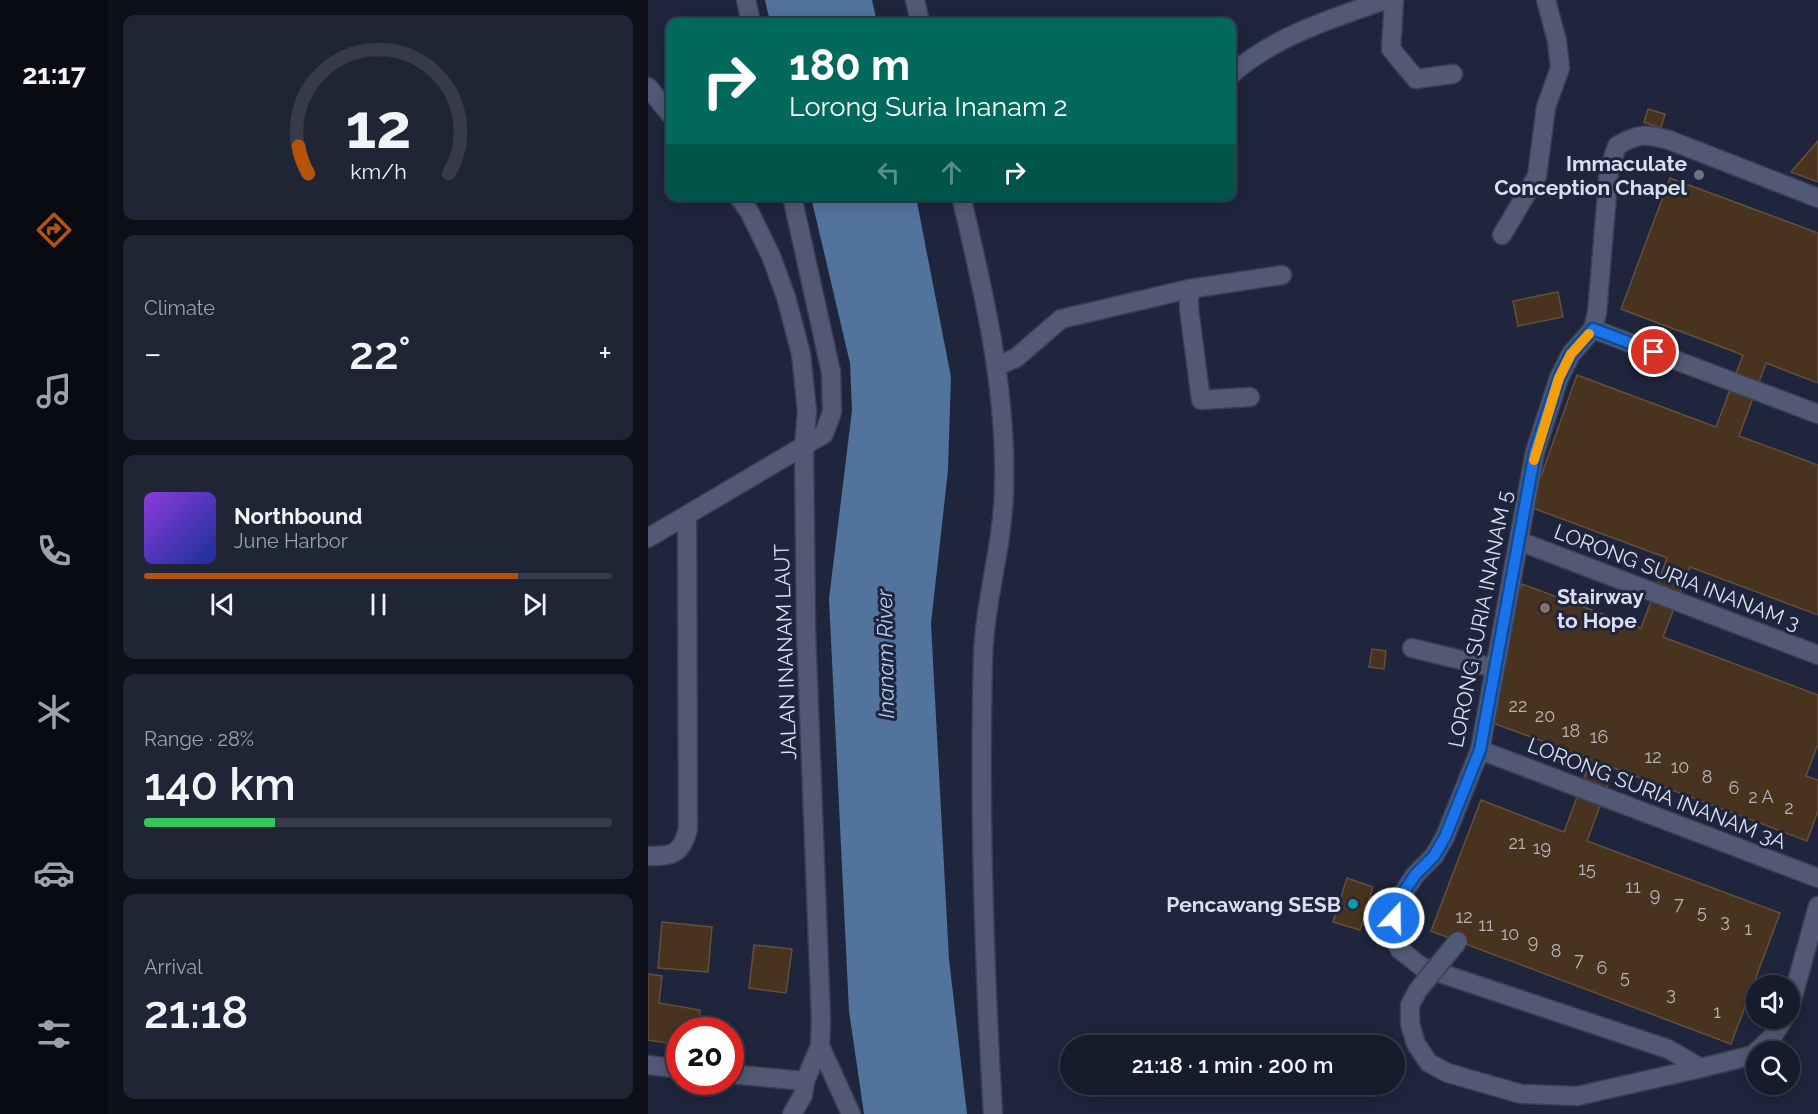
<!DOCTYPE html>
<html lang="en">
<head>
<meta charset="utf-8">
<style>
	:root { --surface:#171c2d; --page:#202535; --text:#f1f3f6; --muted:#9ea1aa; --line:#363a49; --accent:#b45309 }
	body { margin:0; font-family:Raleway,sans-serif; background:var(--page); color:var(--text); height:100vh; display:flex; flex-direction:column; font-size:22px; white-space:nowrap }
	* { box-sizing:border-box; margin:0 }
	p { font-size:20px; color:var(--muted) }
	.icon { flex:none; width:33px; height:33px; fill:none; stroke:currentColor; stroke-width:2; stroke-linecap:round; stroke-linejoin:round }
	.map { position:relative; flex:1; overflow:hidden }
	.side { display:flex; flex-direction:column; gap:15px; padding:15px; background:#0d0f19; width:540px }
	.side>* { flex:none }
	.banner { position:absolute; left:18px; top:18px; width:570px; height:183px; border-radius:12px; box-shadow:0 3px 15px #0003,0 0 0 2px var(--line); background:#00695c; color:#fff; overflow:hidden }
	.fabs { position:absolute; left:1098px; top:975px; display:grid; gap:12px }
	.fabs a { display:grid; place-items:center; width:54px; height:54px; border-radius:50%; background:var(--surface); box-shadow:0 3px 15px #0003,0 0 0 2px var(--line); font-size:30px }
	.speed { position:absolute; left:18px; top:1017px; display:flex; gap:12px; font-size:30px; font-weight:700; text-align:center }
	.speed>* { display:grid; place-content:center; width:78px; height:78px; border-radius:50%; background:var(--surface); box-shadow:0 3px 15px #0003,0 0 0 2px var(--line); line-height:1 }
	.speed .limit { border:9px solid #d22; background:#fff; color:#111 }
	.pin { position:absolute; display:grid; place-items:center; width:51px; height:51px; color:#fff; margin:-26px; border:3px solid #fff; border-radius:50%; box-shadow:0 2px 6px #0007 }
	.me { position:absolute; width:66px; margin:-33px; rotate:21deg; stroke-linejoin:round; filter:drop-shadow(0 0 4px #0008) }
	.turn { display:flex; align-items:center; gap:21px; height:126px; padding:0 24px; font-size:27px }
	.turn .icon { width:78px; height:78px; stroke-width:2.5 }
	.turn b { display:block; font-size:42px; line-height:51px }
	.lanes { display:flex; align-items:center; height:57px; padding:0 24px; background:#0003; justify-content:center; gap:30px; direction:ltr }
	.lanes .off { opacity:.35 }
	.big { font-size:45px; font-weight:600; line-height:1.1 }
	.side .card { flex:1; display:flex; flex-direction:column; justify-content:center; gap:9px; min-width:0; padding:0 21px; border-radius:12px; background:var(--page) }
	.side .dial { align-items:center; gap:0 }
	.dial svg { height:156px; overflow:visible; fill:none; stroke:var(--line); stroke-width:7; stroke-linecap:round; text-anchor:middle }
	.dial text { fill:var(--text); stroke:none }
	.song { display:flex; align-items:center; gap:18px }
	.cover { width:72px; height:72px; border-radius:9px; background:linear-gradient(135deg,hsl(270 70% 55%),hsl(230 70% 35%)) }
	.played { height:6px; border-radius:3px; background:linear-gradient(90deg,var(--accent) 80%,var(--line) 80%) }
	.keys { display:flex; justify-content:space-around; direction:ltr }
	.heat { display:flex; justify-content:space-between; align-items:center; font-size:33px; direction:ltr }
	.charge { height:9px; border-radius:4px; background:linear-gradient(90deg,#34c759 28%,var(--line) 0) }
	.trip { position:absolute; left:412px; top:1035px; width:345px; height:60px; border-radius:30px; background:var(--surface); box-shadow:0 3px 15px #0003,0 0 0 2px var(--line); font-weight:600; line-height:60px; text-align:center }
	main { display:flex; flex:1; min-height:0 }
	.tabs { display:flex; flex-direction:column; width:108px; justify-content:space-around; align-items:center; background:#090b12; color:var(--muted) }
	.tabs .icon { width:42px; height:42px }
	.tabs .current { color:var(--accent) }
	.tabs b { font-size:27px; color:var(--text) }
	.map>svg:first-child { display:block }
	.water { fill:#51739c }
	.building { fill:#48341e; stroke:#654f39; stroke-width:1.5 }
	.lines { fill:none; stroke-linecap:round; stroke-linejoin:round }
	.minor-casing { stroke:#3b3f54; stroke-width:21 }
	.minor { stroke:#525974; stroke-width:18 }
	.minor-bridge-casing { stroke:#3b3f54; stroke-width:21; stroke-linecap:butt }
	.minor-bridge { stroke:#525974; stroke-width:18 }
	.route-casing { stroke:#114b97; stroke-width:15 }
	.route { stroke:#1a73e8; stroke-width:10 }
	.slow { stroke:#f59e0b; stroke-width:10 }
	.worship-dot { fill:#6b7280; stroke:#1f253c; stroke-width:2 }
	.education-dot { fill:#8d6e63; stroke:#1f253c; stroke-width:2 }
	.culture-dot { fill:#0f9aa8; stroke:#1f253c; stroke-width:2 }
	.labels { text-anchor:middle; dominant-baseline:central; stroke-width:6; stroke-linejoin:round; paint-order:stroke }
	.number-label { font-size:18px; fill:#b6b4bb }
	.poi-label { font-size:21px; font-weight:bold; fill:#dadfef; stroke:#1f253c; text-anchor:end }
	.street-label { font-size:21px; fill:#dadfef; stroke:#1f253c }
	.water-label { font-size:22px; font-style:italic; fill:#b0cff5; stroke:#1f253c }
</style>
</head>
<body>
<main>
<nav class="tabs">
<b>21:17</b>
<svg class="icon current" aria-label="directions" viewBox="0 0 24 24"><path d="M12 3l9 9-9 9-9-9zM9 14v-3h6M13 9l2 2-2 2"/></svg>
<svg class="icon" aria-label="music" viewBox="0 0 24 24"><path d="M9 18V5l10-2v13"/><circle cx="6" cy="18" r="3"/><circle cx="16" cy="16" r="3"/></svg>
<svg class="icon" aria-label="phone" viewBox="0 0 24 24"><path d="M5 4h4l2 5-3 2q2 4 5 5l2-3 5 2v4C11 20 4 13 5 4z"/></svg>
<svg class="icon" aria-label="climate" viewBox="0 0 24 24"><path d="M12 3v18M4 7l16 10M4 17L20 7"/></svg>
<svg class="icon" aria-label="car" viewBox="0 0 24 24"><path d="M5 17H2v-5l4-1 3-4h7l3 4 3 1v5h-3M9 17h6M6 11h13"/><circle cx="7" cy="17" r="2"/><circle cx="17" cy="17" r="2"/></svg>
<svg class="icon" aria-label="filters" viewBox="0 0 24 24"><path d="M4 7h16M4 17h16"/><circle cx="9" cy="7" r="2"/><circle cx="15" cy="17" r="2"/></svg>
</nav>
<section class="side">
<div class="card dial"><svg viewBox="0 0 100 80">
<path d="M14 69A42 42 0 1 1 86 69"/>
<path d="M14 69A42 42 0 0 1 9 55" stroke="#b45309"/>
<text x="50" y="56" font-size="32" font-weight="700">12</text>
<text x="50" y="72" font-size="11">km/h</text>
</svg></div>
<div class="card"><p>Climate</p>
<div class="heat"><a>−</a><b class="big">22°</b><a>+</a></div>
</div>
<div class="card">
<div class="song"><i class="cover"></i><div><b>Northbound</b><p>June Harbor</p></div></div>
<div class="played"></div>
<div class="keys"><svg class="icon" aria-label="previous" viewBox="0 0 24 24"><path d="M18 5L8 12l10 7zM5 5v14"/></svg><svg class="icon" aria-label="pause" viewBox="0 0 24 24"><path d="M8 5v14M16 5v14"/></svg><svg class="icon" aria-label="next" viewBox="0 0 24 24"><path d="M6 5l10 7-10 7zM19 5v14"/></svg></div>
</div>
<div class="card"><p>Range · 28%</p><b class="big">140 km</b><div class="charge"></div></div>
<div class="card"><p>Arrival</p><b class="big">21:18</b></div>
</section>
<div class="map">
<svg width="1170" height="1114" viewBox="0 0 1170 1114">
	<rect width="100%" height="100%" fill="#1f253c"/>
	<!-- water -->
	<g class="water">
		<path d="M 117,0 L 224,0 L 229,22 L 122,22 Z"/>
		<path d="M 163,197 L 268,197 L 303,377 L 300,470 L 283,624 L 301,959 L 319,1114 L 216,1114 L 201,1011 L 181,599 L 204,410 L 202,363 Z"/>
	</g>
	<!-- building -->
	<g class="building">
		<path d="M 1000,109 L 1017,114 L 1013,128 L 996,122 Z"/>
		<path d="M 1170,141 L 1170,182 L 1143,172 Z"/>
		<path d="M 1022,178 L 1170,233 L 1170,383 L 1118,363 L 1091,436 L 1170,465 L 1170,615 L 1042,567 L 1015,637 L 1170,695 L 1170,744 L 1158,776 L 1170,780 L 1170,811 L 1159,841 L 966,768 L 939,841 L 1132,913 L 1083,1044 L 783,931 L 833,800 L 916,832 L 943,759 L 834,719 L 861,647 L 851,643 L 874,584 L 993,628 L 1019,558 L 882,507 L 929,375 L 1068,427 L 1095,355 L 973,309 Z"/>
		<path d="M 910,292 L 915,317 L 870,326 L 865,301 Z"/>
		<path d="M 724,649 L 738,651 L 736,669 L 721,667 Z"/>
		<path d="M 699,878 L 725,887 L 712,930 L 685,922 Z"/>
		<path d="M 14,922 L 64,927 L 60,972 L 10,968 Z"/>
		<path d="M 106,945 L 144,949 L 138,993 L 101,988 Z"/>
		<path d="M 0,974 L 14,976 L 11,1003 L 52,1010 L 50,1030 L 32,1030 L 32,1045 L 0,1040 Z"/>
	</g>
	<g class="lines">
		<!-- minor casing -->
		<g class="minor-casing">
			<g id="minor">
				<path d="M 98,0 L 103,22"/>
				<path d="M 267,0 L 272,22"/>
				<path d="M 746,0 L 743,49 L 768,79 L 805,74"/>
				<path d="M 585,73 C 627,36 685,18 737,0"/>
				<path d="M 0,87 L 22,114"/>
				<path d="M 90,196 L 101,211 L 123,256 L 138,297 L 153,354 L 159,411 L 156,447 L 158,632 L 173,1020 L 172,1046 L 157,1081 L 155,1095 L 144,1114"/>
				<path d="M 313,196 C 336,293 359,390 356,489 C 355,546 336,603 335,660 C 331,811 336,963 345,1114"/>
				<path d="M 854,235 L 889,176 L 898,107 L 912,68 L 909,41 L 898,0"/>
				<path d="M 541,289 L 541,309 L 553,400 L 602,397"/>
				<path d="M 945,329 L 1170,414"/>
				<path d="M 349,366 L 368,358 L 413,319 L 541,289 L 634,275"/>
				<path d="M 0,538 L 176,434 L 184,412 L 183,372 L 144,196"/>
				<path d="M 871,541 L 1170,655"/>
				<path d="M 764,648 L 846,668"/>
				<path d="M 832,750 L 1170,878"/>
				<path d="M 0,856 C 25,856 33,855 40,829 L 39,516"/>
				<path d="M 770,990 L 762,1005 L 762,1024 L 768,1044 L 781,1063 L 800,1073 L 873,1094 L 929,1096 L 1053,1068"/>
				<path d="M 1142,1007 L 1170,906"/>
				<path d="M 1136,1018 L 1125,1036 L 1105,1055 L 1053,1068 L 1020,1049 L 774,967 L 752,950 L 744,932 L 748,904 L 767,875 L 786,856 L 797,837 L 832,750 L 887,452 L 911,378 L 923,354 L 945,329 L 949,313 L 961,170 L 969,146 C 990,133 998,134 1021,140 L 1170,198"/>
				<path d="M 172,1046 L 203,1114"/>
				<path d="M 0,1065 L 32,1069"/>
				<path d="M 82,1074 L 157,1081"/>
			</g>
		</g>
		<!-- minor -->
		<use href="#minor" class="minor"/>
		<!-- minor-bridge casing -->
		<g class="minor-bridge-casing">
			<path id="minor-bridge" d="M 770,990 L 810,941"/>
		</g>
		<!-- minor-bridge -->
		<use href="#minor-bridge" class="minor-bridge"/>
	</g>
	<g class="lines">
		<!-- route casing -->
		<g class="route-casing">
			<path id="route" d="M 746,918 L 748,904 L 767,875 L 786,856 L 797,837 L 832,750 L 887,452 L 911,378 L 923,354 L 945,329 L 1006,352"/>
		</g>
		<!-- route -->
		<use href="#route" class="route"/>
		<!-- slow -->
		<path class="slow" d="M 886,460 L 911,378 L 923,354 L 941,334"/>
	</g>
	<!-- markers -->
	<circle class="worship-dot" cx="1051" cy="175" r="6"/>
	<circle class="education-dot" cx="897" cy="608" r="6"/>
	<circle class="culture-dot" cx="705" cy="904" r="6"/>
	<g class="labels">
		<!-- number labels -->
		<g class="number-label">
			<text x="870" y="705">22</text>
			<text x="897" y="715">20</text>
			<text x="923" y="730">18</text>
			<text x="951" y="736">16</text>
			<text x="1005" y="756">12</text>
			<text x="1032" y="766">10</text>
			<text x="1059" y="776">8</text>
			<text x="1086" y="787">6</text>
			<text x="1113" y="796">2 A</text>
			<text x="1141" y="807">2</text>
			<text x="869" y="842">21</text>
			<text x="894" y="847">19</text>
			<text x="939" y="868">15</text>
			<text x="985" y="886">11</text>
			<text x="1007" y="894">9</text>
			<text x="1031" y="903">7</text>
			<text x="1054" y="911">5</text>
			<text x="816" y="916">12</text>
			<text x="1077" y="920">3</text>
			<text x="838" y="924">11</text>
			<text x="1100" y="928">1</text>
			<text x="862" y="933">10</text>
			<text x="885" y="941">9</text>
			<text x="908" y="950">8</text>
			<text x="931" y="959">7</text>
			<text x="954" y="967">6</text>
			<text x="977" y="976">5</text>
			<text x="1023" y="993">3</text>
			<text x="1069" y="1011">1</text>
		</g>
		<!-- poi labels -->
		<g class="poi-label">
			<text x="1039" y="163">Immaculate<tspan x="1039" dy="24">Conception Chapel</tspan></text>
			<text x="909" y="596" text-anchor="start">Stairway<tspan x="909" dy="24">to Hope</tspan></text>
			<text x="693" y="904">Pencawang SESB</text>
		</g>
		<!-- street labels -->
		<g class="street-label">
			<text transform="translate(1029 577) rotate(21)">LORONG SURIA INANAM 3</text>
			<text transform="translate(832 619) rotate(-79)">LORONG SURIA INANAM 5</text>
			<text transform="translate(137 652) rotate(-92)">JALAN INANAM LAUT</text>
			<text transform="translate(1009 793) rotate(21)">LORONG SURIA INANAM 3A</text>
		</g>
		<!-- water labels -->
		<g class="water-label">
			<text transform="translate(237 654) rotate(-91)">Inanam River</text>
		</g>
	</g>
</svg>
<div class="fabs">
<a><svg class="icon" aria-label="sound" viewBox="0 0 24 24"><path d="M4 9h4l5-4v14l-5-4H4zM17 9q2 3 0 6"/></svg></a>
<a><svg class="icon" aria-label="search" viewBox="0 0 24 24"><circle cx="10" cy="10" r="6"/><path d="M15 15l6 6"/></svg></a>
</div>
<div class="speed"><div class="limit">20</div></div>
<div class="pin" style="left:1006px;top:352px;background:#d93025"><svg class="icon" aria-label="arrive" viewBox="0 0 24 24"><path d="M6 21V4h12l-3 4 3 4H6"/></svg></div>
<svg class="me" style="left:746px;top:918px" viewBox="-20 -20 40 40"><circle r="17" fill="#1a73e8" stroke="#fff" stroke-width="3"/><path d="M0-11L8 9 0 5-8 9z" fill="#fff"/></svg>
<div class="trip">21:18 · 1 min · 200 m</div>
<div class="banner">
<div class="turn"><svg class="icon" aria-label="right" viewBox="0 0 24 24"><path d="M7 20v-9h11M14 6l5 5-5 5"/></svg><div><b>180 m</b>Lorong Suria Inanam 2</div></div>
<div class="lanes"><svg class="icon off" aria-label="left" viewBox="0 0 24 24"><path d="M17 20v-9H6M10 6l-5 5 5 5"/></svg><svg class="icon off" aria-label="ahead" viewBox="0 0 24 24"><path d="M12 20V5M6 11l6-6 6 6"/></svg><svg class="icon" aria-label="right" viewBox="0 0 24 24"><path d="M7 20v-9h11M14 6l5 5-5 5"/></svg></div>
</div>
</div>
</main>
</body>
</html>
